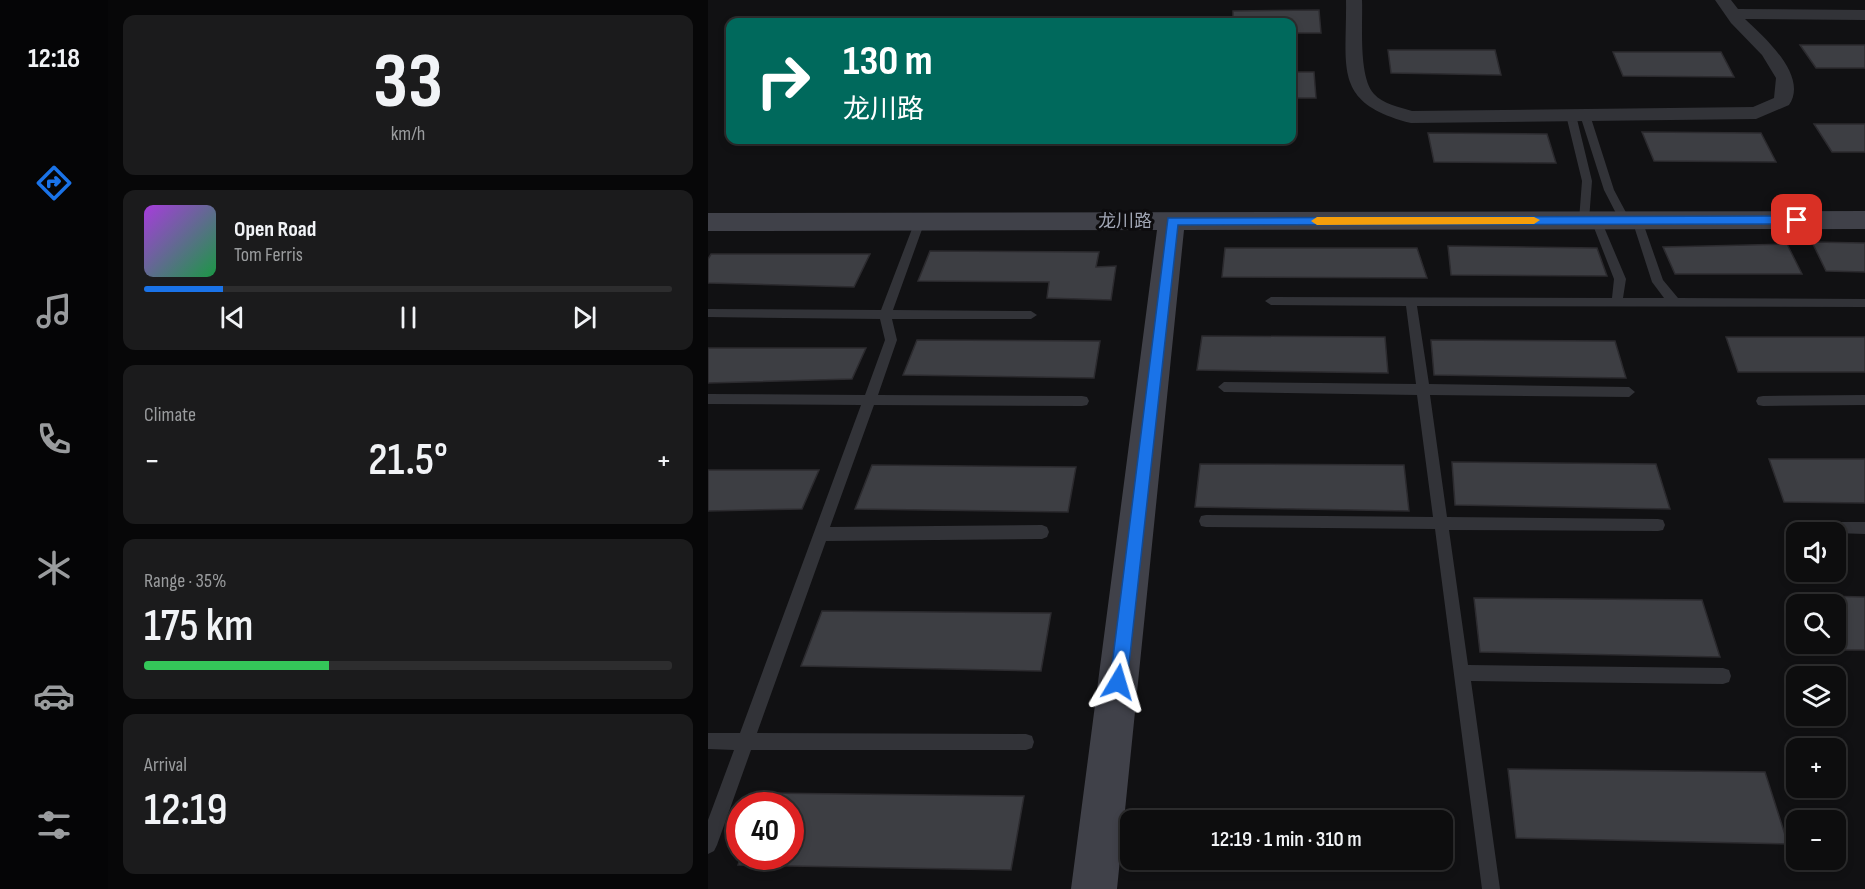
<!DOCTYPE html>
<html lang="en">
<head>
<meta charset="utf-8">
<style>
	:root { --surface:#0d0d0e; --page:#1b1b1c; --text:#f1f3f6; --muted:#9a9c9e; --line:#2d2d2e; --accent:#1a73e8 }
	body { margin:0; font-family:"Sofia Sans Condensed","Noto Sans SC",sans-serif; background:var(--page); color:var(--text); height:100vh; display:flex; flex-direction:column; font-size:22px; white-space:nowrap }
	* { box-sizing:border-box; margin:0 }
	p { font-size:20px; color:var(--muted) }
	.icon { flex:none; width:33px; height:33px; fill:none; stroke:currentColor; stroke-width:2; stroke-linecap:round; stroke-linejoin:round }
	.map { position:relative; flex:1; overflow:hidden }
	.details { display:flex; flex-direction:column; gap:15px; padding:15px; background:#070708; width:600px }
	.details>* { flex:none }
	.banner { position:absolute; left:18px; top:18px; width:570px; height:126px; border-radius:12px; box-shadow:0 3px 9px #0003,0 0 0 2px var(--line); background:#00695c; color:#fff; overflow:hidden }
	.controls { position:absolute; left:1078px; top:522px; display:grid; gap:12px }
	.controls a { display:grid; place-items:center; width:60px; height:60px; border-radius:12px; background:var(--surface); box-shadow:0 3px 9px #0003,0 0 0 2px var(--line); font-size:30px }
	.speed { position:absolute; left:18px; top:792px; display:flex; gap:12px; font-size:30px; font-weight:700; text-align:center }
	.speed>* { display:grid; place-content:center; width:78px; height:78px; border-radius:50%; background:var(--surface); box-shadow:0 3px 9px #0003,0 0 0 2px var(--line); line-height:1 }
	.speed .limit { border:9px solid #d22; background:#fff; color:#111 }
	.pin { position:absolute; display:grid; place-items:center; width:51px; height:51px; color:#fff; margin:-26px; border-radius:12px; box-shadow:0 3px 9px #0006 }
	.me { position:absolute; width:66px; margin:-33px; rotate:7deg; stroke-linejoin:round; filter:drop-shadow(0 0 4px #0008) }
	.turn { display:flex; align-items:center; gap:21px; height:126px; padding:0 18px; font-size:27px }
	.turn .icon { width:78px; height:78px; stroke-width:2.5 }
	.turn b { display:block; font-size:42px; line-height:51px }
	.big { font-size:45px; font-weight:600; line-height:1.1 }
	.details .widget { flex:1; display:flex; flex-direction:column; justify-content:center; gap:9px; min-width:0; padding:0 21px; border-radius:12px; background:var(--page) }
	.details .dial { align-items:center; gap:0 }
	.dial b { font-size:78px; line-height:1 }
	.song { display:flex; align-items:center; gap:18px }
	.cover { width:72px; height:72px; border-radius:9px; background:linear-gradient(135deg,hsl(280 70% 55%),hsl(140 70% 35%)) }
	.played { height:6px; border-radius:3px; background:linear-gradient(90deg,var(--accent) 15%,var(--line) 15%) }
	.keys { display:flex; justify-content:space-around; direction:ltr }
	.heat { display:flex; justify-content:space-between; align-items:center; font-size:33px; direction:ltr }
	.charge { height:9px; border-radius:4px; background:linear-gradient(90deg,#34c759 35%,var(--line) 0) }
	.trip { position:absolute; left:412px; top:810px; width:333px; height:60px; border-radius:12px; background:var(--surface); box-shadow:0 3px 9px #0003,0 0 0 2px var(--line); font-weight:600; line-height:60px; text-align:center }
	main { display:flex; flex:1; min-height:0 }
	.tabs { display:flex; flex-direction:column; width:108px; justify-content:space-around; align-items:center; background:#050506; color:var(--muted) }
	.tabs .icon { width:42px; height:42px }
	.tabs .on { color:var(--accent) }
	.tabs b { font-size:27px; color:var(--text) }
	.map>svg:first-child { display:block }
	.building { fill:#3d3e43; stroke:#2c2b2f; stroke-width:1.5 }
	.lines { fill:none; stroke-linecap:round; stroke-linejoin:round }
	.lane { fill:#323338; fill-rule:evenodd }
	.street { fill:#323338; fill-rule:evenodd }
	.secondary { fill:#404149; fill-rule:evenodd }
	.route { fill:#1a73e8; stroke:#114b97; stroke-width:1.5 }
	.slow { fill:#f59e0b }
	.labels { text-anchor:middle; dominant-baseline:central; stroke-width:6; stroke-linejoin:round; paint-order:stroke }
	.street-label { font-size:18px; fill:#a1a6b5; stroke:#0d0c0e }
</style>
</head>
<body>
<main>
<nav class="tabs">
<b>12:18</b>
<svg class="icon on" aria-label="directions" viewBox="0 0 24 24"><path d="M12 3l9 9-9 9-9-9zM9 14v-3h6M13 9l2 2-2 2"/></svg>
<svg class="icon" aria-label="music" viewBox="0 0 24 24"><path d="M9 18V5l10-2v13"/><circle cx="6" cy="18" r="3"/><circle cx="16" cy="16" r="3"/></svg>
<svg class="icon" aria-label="phone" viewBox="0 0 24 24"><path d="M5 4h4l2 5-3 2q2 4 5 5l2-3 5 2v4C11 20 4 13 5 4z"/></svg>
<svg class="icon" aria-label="climate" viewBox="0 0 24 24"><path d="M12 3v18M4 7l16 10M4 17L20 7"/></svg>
<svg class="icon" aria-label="car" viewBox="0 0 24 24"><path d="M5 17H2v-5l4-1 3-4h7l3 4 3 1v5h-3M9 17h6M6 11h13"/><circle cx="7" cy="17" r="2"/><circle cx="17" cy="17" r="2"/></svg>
<svg class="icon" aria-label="filters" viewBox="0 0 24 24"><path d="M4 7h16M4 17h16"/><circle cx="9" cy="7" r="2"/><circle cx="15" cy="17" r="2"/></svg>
</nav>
<section class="details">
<div class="widget dial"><b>33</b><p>km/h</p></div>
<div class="widget">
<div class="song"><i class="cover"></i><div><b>Open Road</b><p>Tom Ferris</p></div></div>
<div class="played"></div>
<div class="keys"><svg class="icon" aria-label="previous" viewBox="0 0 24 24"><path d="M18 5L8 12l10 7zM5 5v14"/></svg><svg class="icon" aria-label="pause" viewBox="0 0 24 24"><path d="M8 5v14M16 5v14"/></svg><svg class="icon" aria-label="next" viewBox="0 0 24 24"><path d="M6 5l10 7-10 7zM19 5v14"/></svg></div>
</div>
<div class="widget"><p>Climate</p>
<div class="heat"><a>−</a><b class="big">21.5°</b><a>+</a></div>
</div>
<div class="widget"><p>Range · 35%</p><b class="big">175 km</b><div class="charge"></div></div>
<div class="widget"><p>Arrival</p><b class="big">12:19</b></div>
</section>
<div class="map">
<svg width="1157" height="889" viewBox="0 0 1157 889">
	<rect width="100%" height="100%" fill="#111113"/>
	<!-- building -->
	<g class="building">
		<path d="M 611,10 L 613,33 L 584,33 L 584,22 L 525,22 L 525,11 Z"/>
		<path d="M 1092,45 L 1157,45 L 1157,68 L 1108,68 Z"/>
		<path d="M 680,50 L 787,50 L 793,75 L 683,73 Z"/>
		<path d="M 905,52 L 1013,52 L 1026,77 L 915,76 Z"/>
		<path d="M 584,72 L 606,72 L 608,98 L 584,98 Z"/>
		<path d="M 1106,124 L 1157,124 L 1157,152 L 1124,152 Z"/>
		<path d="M 934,132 L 1053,133 L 1068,162 L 946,161 Z"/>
		<path d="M 720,133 L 839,134 L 848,163 L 726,162 Z"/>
		<path d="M 1104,242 L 1157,243 L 1157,272 L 1118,271 Z"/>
		<path d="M 1079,244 L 1094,274 L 967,274 L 955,247 Z"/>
		<path d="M 740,246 L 889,248 L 899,276 L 743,275 Z"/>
		<path d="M 517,248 L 709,248 L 719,278 L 514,277 Z"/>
		<path d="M 222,251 L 391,252 L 388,267 L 408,266 L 403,300 L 339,298 L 341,282 L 210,281 Z"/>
		<path d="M 3,254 L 162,254 L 146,287 L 0,283 L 0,259 Z"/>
		<path d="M 494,336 L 677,337 L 680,373 L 489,370 Z"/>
		<path d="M 1018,337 L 1157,337 L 1157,372 L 1030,372 Z"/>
		<path d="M 209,340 L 392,341 L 386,378 L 195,375 Z"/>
		<path d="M 723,340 L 907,341 L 918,378 L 726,375 Z"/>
		<path d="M 0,348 L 158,348 L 144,379 L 0,383 Z"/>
		<path d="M 1061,459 L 1157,459 L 1157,503 L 1076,502 Z"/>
		<path d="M 744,462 L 948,464 L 962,509 L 747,505 Z"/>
		<path d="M 492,464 L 696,465 L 701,511 L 487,507 Z"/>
		<path d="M 164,465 L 368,467 L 360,512 L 147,509 Z"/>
		<path d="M 0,470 L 111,470 L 94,509 L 0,511 Z"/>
		<path d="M 1116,596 L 1157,597 L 1157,650 L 1135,650 L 1128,629 L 1128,604 L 1119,604 Z"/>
		<path d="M 766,598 L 994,600 L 1012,657 L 772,652 Z"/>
		<path d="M 114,611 L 343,613 L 333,671 L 93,666 Z"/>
		<path d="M 800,769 L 1057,772 L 1080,844 L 808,838 Z"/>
		<path d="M 56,793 L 316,796 L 303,870 L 30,865 L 33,856 L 82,856 L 82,806 L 52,806 Z"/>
	</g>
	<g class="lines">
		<!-- lane -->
		<g class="lane">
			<path d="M 863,112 L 868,115 L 884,181 L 881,220 L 876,224 L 871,220 L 874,181 L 858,115 Z"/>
			<path d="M 877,112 L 882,115 L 906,190 L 922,220 L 921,223 L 913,223 L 896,190 L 872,115 Z"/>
			<path d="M 888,216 L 893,220 L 918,279 L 915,298 L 956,298 L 944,282 L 924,220 L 929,216 L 934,220 L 955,280 L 970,298 L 1157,299 L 1157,307 L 709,306 L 721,384 L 921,387 L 927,392 L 921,397 L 722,395 L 739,517 L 950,519 L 955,520 L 957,525 L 955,530 L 950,531 L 741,530 L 760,665 L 1015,668 L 1021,670 L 1023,676 L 1021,682 L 1015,684 L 763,681 L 792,889 L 774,889 L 727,529 L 498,527 L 493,526 L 491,521 L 493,516 L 498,515 L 725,517 L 709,395 L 516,392 L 510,387 L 516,382 L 708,384 L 698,306 L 563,305 L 557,301 L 563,297 L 904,298 L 906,279 L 883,220 Z"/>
			<path d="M 212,217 L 217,221 L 185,310 L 323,311 L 329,315 L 323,319 L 184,319 L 189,340 L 170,395 L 374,396 L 379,397 L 381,401 L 379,405 L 374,406 L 166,405 L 122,527 L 334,525 L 339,527 L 341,532 L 339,537 L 334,539 L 118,541 L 49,733 L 318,734 L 324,736 L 326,742 L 324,748 L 318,750 L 43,750 L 9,845 L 6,851 L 0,854 L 0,820 L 26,750 L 0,749 L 0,733 L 32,733 L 153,405 L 0,404 L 0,394 L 157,395 L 177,340 L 172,319 L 0,317 L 0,309 L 173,310 L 207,221 Z"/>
			<path d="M 1157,395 L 1157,405 L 1055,406 L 1050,405 L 1048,401 L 1050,397 L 1055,396 Z"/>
			<path d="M 1102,522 L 1157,522 L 1157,534 L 1097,532 L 1095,528 L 1097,523 Z"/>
		</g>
		<!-- street -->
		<path class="street" d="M 638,0 L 654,0 C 655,23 650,77 666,94 C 675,104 691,107 704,111 L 1045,107 L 1066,98 L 1068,78 L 1054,55 L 1023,23 L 1007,0 L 1023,0 L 1030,9 L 1157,10 L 1157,20 L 1037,19 C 1056,37 1101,76 1081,105 L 1048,119 L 703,123 C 624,103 639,68 638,0 Z"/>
		<!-- secondary -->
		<path class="secondary" d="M 1157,211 L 1157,229 L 476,230 L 409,889 L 363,889 L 449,230 L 0,231 L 0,213 Z"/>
	</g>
	<!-- route -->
	<path class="route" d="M 1089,216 L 1094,220 L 1089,224 L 470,225 L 419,682 L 416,688 L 410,690 L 405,688 L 402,682 L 460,218 Z"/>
	<!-- slow -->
	<path class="slow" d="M 609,217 L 826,217 L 832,220 L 826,224 L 609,225 L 603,221 Z"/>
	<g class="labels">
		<!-- street labels -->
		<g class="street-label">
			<text x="417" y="221">龙川路</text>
		</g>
	</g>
</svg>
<div class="controls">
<a><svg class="icon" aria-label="sound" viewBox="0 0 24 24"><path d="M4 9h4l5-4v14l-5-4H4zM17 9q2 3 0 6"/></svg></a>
<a><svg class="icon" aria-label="search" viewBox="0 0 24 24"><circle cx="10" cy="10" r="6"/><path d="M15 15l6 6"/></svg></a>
<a><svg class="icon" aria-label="layers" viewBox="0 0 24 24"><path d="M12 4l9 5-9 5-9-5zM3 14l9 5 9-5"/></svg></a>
<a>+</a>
<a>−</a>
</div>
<div class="speed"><div class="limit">40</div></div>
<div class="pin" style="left:1089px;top:220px;background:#d93025"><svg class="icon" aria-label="arrive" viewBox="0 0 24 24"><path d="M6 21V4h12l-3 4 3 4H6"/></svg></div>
<svg class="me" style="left:410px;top:682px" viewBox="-20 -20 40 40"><path d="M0-17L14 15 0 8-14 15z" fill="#1a73e8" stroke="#fff" stroke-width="4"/></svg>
<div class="trip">12:19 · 1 min · 310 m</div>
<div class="banner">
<div class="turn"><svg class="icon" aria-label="right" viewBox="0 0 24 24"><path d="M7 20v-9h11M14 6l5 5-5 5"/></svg><div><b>130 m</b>龙川路</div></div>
</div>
</div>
</main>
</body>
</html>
